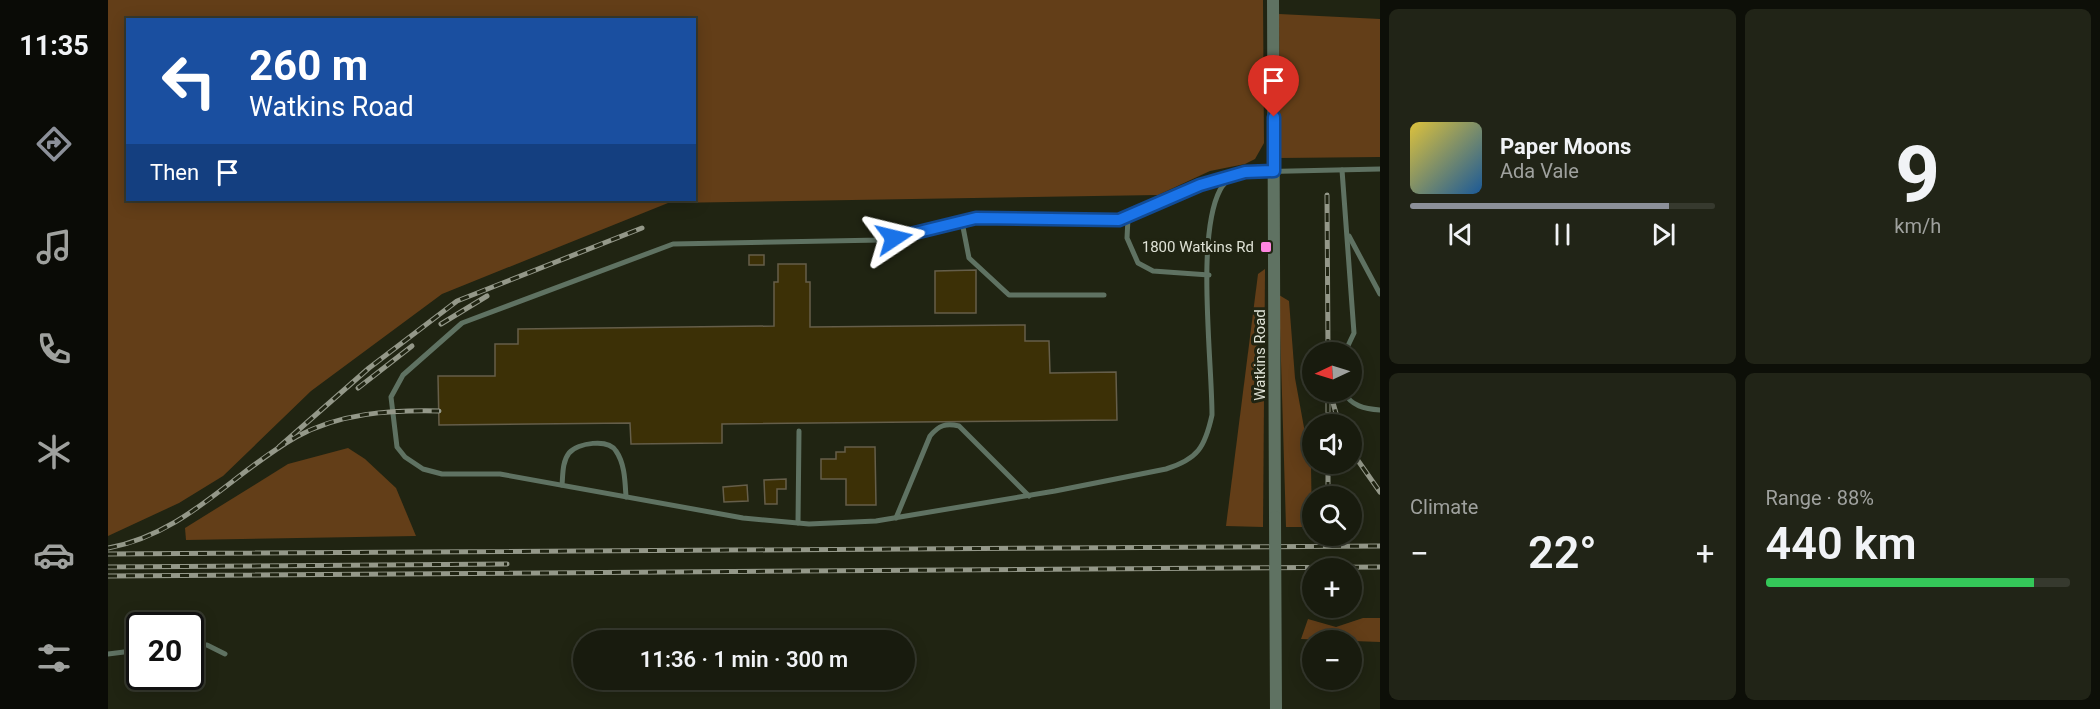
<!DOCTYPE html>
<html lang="en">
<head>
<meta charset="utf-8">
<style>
	:root { --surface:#181b0e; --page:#212417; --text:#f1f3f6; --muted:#9fa19e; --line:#36392e; --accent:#8c9099 }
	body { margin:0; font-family:Roboto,sans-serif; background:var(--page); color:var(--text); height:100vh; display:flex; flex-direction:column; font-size:22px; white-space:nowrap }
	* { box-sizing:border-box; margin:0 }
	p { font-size:20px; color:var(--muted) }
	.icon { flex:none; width:33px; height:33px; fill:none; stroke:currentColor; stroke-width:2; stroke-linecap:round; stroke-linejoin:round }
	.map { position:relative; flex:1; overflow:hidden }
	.panel { display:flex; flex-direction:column; gap:9px; padding:9px; background:#0d0f08; width:720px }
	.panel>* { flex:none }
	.hud { position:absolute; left:18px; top:18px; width:570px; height:183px; border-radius:0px; box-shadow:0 3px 15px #0003,0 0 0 2px var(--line); background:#1a4fa0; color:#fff; overflow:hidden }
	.needle { width:39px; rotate:266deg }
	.tools { position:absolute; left:1194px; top:342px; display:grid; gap:12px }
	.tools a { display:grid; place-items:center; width:60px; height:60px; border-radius:50%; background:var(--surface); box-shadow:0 3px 15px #0003,0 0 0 2px var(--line); font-size:30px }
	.speed { position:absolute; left:18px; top:612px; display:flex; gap:12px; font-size:30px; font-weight:700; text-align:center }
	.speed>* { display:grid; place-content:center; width:78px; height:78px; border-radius:50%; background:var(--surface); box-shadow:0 3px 15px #0003,0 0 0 2px var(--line); line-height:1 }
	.speed .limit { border:3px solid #111; border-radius:9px; background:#fff; color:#111 }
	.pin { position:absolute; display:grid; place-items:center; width:51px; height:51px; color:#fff; margin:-62px -26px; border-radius:50% 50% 50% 0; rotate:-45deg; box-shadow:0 0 6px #0007 }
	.pin .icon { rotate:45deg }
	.me { position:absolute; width:66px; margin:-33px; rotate:80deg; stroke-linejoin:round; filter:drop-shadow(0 0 4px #0008) }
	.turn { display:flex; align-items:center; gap:21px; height:126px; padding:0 24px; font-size:27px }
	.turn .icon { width:78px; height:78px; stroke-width:2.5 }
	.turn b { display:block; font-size:42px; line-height:51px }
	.then { display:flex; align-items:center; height:57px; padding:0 24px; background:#0003; gap:12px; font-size:22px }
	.big { font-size:45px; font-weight:600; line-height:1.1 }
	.panel .widget { flex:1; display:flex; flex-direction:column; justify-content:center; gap:9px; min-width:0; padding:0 21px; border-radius:9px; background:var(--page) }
	.panel .dial { align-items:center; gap:0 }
	.dial b { font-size:78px; line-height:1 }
	.song { display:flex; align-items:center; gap:18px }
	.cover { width:72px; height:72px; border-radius:9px; background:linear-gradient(135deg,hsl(50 70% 55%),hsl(210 70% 35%)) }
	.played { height:6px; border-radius:3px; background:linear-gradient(90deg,var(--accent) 85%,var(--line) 85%) }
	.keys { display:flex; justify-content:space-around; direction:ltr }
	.heat { display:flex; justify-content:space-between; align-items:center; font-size:33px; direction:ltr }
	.charge { height:9px; border-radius:4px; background:linear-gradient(90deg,#34c759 88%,var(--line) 0) }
	.panel .tiles { flex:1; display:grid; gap:9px; grid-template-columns:repeat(2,1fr) }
	.trip { position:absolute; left:465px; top:630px; width:342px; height:60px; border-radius:30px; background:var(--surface); box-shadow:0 3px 15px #0003,0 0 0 2px var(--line); font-weight:600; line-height:60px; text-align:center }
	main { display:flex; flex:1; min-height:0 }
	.tab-bar { display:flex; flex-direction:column; width:108px; justify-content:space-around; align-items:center; background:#0a0b06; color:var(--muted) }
	.tab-bar .icon { width:42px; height:42px }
	.tab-bar .active { color:var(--accent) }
	.tab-bar b { font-size:27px; color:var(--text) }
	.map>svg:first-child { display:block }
	.green { fill:#633e18; fill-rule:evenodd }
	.building { fill:#3c3006; stroke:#655e4a; stroke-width:1.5 }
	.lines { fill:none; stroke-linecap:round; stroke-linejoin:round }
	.service { stroke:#5f7262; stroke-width:5 }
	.tertiary { stroke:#5f7262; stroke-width:12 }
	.rail-casing { stroke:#949889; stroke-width:5 }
	.rail { stroke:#202412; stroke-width:3; stroke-dasharray:9; stroke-linecap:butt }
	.tertiary-bridge { stroke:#5f7262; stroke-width:12 }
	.route-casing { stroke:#114b97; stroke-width:15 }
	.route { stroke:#1a73e8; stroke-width:10 }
	.poi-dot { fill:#fe86e0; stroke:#202412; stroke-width:2 }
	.labels { text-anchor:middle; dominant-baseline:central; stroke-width:6; stroke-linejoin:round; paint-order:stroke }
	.poi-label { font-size:15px; fill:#dfe2d6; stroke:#202412; text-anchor:end }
	.street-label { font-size:15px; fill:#dfe2d6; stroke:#202412 }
</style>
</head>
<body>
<main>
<nav class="tab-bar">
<b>11:35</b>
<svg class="icon active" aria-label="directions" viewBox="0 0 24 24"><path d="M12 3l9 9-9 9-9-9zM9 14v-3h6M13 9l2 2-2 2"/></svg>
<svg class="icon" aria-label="music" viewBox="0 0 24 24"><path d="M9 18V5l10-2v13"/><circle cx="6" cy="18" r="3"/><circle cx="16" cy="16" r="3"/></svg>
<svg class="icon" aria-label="phone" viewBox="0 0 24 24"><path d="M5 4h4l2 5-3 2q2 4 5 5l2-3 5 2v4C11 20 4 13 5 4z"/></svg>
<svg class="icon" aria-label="climate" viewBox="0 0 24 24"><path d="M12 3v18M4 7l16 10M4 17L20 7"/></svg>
<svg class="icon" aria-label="car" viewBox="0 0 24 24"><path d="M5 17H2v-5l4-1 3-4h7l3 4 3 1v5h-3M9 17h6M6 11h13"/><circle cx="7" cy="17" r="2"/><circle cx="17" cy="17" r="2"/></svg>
<svg class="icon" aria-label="filters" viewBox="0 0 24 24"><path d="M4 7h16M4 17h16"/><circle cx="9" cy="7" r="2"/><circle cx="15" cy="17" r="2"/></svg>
</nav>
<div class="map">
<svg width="1272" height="709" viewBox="0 0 1272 709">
	<rect width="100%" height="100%" fill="#202412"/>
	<!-- green -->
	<g class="green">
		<path d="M 0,0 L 1155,0 L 1156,143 L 1147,159 L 1137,164 L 1102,171 L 1050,195 L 560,203 L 334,294 L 203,391 L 115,476 L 71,503 L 0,536 ZM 20,20 L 586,20 L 586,200 L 20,200 Z"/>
		<path d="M 1171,14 L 1272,19 L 1272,157 L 1172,158 Z"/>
		<path d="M 1157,269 L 1155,527 L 1118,526 L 1150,274 Z"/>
		<path d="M 1171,295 L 1181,301 L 1187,378 L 1203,466 L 1204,527 L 1178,527 Z"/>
		<path d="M 240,448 L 257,459 L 288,488 L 308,536 L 78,540 L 77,528 L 180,464 Z"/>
		<path d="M 1255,618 L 1272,618 L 1272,642 L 1193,639 L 1200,619 L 1228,627 Z"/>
	</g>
	<!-- building -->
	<g class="building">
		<rect x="641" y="255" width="15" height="10"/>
		<path d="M 670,264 L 698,264 L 698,282 L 702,282 L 702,327 L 917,325 L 917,341 L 941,341 L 942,373 L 1008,372 L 1009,420 L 614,424 L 614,443 L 523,444 L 522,423 L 331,425 L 330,376 L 387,376 L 387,344 L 410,344 L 410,329 L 666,326 L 666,282 L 670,282 Z"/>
		<path d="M 868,270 L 868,313 L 827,313 L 827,271 Z"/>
		<path d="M 737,447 L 767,447 L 768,505 L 738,505 L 738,479 L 713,479 L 713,459 L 728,459 L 728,452 L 737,452 Z"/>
		<path d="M 678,479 L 678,489 L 669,489 L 669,504 L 657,504 L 656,480 Z"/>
		<path d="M 639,485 L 640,501 L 616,502 L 615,487 Z"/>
	</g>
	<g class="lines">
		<!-- service -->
		<g class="service">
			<path d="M 1234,170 L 1246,333 L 1237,352"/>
			<path d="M 1123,177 L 1092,185 L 1011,220 L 868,218 L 815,233 L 773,240 L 565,244 L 354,323 L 295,375 L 283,397 L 289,447 L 297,457 L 315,469 L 334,474 L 392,474 L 635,518 L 701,524 L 768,521 L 947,491 L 1058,469 C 1090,459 1097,447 1104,415 C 1104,360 1088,236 1112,190 C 1117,180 1127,176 1137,172 L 1272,169"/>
			<path d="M 1020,218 L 1019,238 L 1030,263 L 1045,271 L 1101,275"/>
			<path d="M 854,222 L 861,258 L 901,295 L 996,295"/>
			<path d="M 1241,236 L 1272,294"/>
			<path d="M 1236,392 C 1243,406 1257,409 1272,410"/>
			<path d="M 454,485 C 455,475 454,462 461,453 C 470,443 500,438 508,451 C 517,464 517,482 518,497"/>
			<path d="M 788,518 L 822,436 C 831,425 838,423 851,426 L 921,496"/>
			<path d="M 690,523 L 691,431"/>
			<path d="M 82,645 L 99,645 L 117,654"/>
			<path d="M 0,654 L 32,650"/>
		</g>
		<!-- tertiary -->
		<path class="tertiary" d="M 1165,0 L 1167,517"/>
		<!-- rail casing -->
		<g class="rail-casing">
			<g id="rail">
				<path d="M 1219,195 L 1220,352"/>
				<path d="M 333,324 L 379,296"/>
				<path d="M 250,388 L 304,346"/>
				<path d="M 1222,392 L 1231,424"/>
				<path d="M 1220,403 L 1220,424"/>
				<path d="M 171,447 L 261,368 L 349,301 L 534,228"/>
				<path d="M 1244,452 L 1272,492"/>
				<path d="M 1220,464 L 1220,496"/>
				<path d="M 0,548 C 77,534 123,474 188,437 C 232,413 281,410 331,411"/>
				<path d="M 0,554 L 1272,546"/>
				<path d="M 0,567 L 399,564"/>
				<path d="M 0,576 L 1272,567"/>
			</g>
		</g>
		<!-- rail -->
		<use href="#rail" class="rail"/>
		<!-- tertiary-bridge -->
		<path class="tertiary-bridge" d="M 1167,517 L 1168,709"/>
	</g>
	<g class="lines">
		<!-- route casing -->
		<g class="route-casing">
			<path id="route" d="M 786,238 L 868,218 L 1011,220 L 1092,185 L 1137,172 L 1166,171 L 1166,117"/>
		</g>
		<!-- route -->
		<use href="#route" class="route"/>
	</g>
	<!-- markers -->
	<rect class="poi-dot" x="1152" y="241" width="12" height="12" rx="3"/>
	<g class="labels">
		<!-- poi labels -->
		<g class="poi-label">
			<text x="1146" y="247">1800 Watkins Rd</text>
		</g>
		<!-- street labels -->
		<g class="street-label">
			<text transform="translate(1152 355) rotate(-90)">Watkins Road</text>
		</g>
	</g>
</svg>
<div class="tools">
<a><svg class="needle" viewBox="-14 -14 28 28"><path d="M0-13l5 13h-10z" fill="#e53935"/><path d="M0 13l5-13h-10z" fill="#9fa19e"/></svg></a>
<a><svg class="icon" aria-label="sound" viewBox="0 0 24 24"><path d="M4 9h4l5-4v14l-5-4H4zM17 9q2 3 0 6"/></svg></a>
<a><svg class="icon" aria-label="search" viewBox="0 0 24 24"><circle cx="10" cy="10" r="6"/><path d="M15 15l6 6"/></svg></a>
<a>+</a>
<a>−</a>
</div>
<div class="speed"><div class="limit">20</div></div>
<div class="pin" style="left:1166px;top:117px;background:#d93025"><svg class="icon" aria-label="arrive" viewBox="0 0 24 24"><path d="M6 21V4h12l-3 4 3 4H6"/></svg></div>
<svg class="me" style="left:786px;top:238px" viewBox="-20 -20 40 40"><path d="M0-17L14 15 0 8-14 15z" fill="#1a73e8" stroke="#fff" stroke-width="4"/></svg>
<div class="trip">11:36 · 1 min · 300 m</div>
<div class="hud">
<div class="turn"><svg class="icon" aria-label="left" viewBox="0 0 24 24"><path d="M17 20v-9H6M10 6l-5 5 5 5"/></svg><div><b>260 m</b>Watkins Road</div></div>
<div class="then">Then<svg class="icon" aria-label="arrive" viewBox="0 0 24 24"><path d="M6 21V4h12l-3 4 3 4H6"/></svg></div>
</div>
</div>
<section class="panel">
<div class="tiles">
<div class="widget">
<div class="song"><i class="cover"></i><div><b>Paper Moons</b><p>Ada Vale</p></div></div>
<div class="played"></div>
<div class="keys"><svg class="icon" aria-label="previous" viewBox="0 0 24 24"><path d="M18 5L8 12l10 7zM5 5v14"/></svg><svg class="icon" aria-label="pause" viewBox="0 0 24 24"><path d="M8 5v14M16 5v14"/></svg><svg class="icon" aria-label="next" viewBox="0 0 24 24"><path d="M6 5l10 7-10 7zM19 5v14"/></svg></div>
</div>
<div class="widget dial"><b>9</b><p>km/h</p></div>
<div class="widget"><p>Climate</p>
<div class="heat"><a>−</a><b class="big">22°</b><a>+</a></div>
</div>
<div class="widget"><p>Range · 88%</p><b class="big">440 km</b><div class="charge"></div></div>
</div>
</section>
</main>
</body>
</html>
